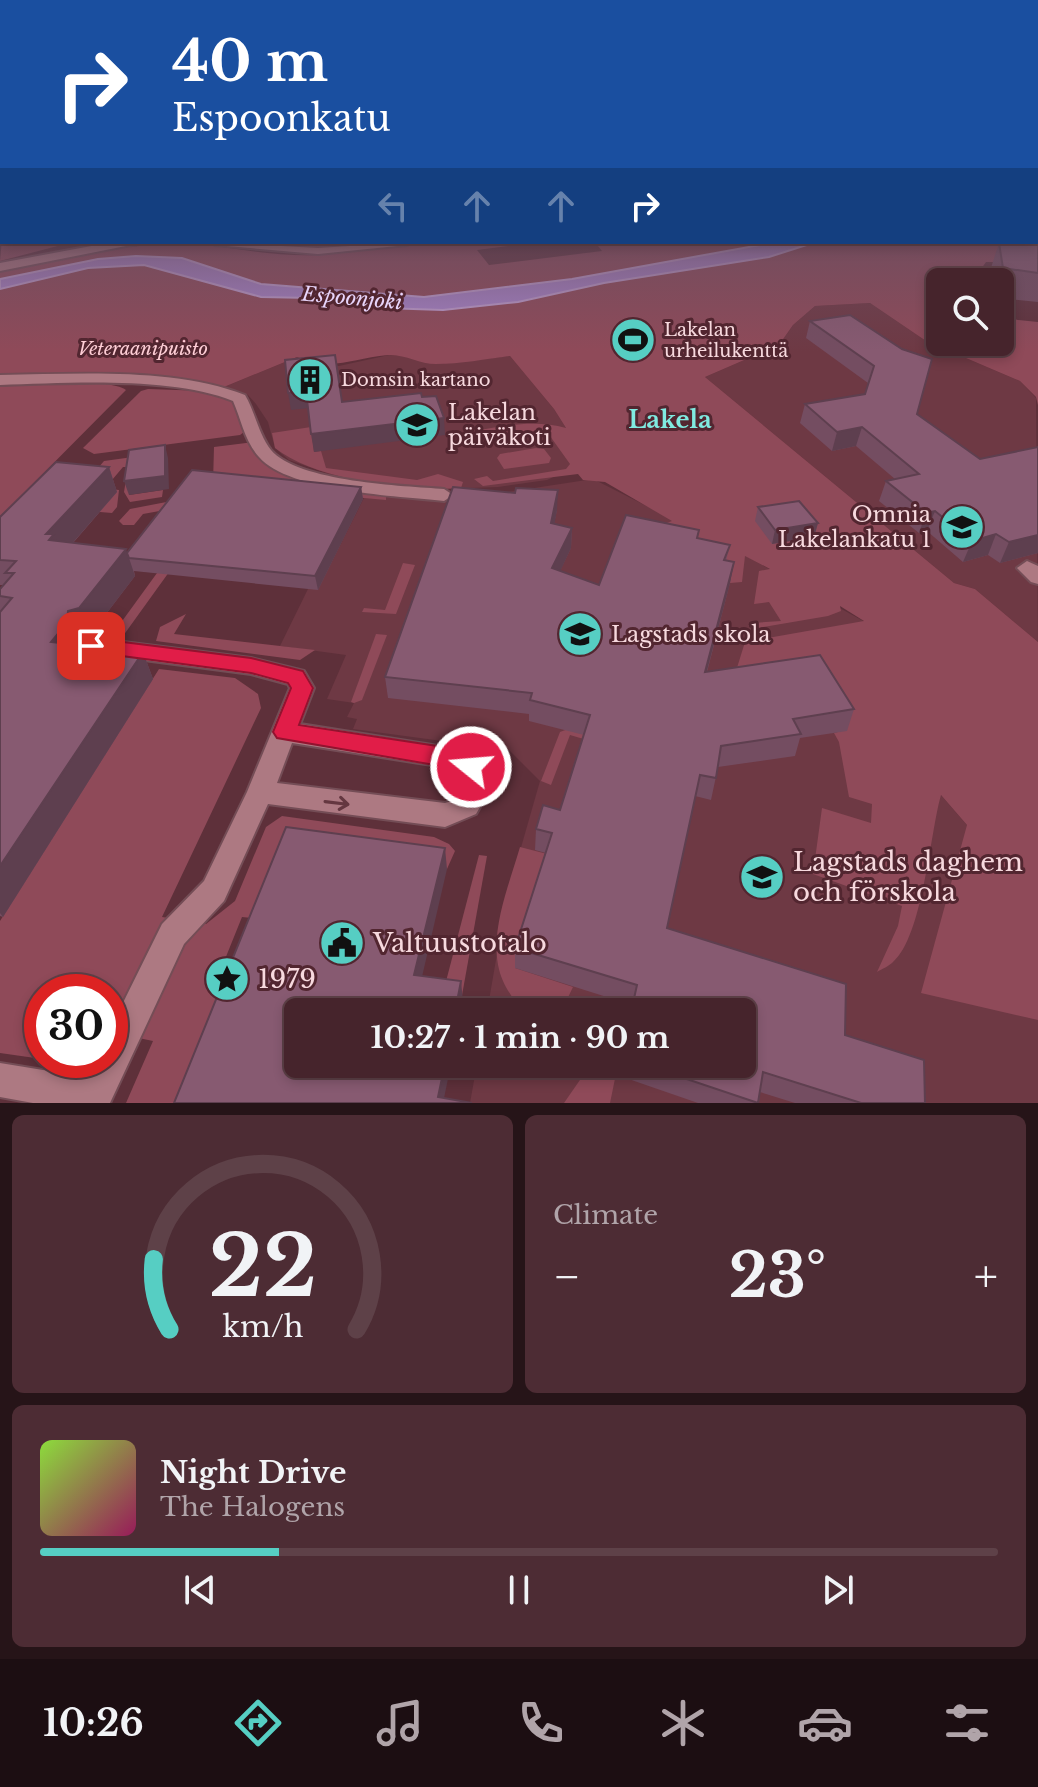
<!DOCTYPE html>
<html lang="en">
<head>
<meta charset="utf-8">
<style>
	:root { --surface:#46242c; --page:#4d2c34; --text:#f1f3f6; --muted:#b0a4a9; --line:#5e4148; --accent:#56cec3 }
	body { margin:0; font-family:"Libre Baskerville",serif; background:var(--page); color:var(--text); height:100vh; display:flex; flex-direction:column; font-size:30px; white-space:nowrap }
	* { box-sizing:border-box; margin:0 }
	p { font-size:26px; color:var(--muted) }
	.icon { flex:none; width:44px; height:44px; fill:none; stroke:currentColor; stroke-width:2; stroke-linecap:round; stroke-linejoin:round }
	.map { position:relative; height:1103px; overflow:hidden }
	.sheet { display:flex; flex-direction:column; gap:12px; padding:12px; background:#261418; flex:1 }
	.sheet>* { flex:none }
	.hud { position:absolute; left:0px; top:0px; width:1038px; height:244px; box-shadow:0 4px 12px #0003,0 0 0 2px var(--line); background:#1a4fa0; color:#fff; overflow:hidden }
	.buttons { position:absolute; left:926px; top:268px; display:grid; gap:16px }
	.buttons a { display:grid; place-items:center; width:88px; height:88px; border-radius:12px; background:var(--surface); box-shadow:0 4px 12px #0003,0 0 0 2px var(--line); font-size:40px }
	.speed { position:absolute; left:24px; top:974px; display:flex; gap:16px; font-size:40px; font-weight:700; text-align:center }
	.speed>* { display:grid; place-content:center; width:104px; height:104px; border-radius:50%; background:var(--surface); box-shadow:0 4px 12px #0003,0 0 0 2px var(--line); line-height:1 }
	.speed .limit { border:12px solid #d22; background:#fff; color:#111 }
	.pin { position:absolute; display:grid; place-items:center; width:68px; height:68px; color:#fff; margin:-34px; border-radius:16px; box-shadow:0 4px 12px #0006 }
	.me { position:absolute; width:88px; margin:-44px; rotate:287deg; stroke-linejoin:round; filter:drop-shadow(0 0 6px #0008) }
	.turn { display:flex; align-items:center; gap:28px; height:168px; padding:0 40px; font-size:36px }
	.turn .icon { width:104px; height:104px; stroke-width:2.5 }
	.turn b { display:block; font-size:56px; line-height:68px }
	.lanes { display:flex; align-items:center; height:76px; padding:0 40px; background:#0003; justify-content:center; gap:40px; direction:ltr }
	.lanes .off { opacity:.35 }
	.big { font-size:60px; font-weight:700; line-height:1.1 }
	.sheet .tile { flex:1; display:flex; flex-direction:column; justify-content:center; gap:12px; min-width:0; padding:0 28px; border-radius:12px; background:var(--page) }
	.sheet .dial { align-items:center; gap:0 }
	.dial svg { height:208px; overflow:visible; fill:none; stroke:var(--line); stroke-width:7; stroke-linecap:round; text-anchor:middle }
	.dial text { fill:var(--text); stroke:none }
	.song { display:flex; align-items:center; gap:24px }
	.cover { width:96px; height:96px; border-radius:12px; background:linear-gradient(135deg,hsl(90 70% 55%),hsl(330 70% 35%)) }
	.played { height:8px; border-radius:4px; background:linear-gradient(90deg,var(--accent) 25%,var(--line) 25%) }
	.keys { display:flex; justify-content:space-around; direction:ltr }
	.heat { display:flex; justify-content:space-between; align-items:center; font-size:44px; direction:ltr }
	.sheet .tiles { flex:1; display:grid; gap:12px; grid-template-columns:1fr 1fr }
	.tile:last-child { grid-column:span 2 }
	.trip { position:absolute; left:284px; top:998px; width:472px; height:80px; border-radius:12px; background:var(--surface); box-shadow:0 4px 12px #0003,0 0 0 2px var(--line); font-weight:700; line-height:80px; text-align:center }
	.dock { display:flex; height:128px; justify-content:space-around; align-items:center; background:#1c0e12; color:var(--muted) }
	.dock .icon { width:56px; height:56px }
	.dock .on { color:var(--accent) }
	.dock b { font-size:36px; color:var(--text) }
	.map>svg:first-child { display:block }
	.built { fill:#6e3944 }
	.green { fill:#8f4a59 }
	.water { fill:#a683c8; stroke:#be9dcf; stroke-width:2 }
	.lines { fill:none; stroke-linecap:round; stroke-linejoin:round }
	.street-casing { stroke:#744d56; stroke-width:4 }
	.secondary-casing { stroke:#744d56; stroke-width:4 }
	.street { fill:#ad7982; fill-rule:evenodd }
	.secondary { fill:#ad7982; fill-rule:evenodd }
	.wall { fill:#744d61 }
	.shaded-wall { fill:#5e3f4f }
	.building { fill:#875a71; stroke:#5e3f4f; stroke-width:2 }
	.oneway { stroke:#643740 }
	.route { fill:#e11d48; stroke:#92132f; stroke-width:2 }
	.labels { text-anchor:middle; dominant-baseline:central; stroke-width:6; stroke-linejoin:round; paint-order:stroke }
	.far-poi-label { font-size:18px; fill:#f7d9de; stroke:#522630; text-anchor:start }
	.far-park-label { font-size:18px; font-style:italic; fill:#ffcfd7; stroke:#522630 }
	.far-water-label { font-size:20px; font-style:italic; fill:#e8d5fb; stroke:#522630 }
	.poi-label { font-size:22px; fill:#f7d9de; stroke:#522630; text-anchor:start }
	.neighbourhood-label { font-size:24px; font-weight:bold; fill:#80eae0; stroke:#522630 }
	.near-poi-label { font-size:26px; fill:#f7d9de; stroke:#522630; text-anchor:start }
</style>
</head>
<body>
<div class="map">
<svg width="1038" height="1103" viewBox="0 0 1038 1103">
	<rect width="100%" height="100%" fill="#5e303a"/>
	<!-- built -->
	<g class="built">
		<path d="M 870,303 L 926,341 L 1020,381 L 1036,398 L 1038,642 L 975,589 L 954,583 L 705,377 L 779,345 L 793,325 L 815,306 Z"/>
		<path d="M 389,355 L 408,356 L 437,364 L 510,356 L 554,409 L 587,461 L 547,480 L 498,487 L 441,489 L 335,476 L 289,460 L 275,448 L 268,422 L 256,404 L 248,395 L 224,387 L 297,357 L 310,363 L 339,366 Z"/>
		<path d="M 593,479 L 744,555 L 865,622 L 908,757 L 1038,907 L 1038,1103 L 470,1103 L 477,1064 L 742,1064 L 742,1012 L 487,1012 L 497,954 L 498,928 L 540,781 L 509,750 L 353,729 L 357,719 L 347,717 L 354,703 L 327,699 L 346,655 L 280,646 L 308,589 L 318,589 L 367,492 L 455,500 Z"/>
	</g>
	<!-- green -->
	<g class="green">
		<path d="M 1036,222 L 1038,276 L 999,262 L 986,262 L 981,269 L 990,274 L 990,278 L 973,276 L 973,282 L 940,282 L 940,342 L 1000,342 L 1000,312 L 1007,313 L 1010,319 L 1038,322 L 1038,405 L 1036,397 L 1020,381 L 926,341 L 870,303 L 815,306 L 793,325 L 779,345 L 705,377 L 954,583 L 975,589 L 1038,642 L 1038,1020 L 921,993 L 967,825 L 941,795 C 930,833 923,936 893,962 C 889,966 882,969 877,972 L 898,926 L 902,906 L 813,874 L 822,808 L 871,823 L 872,804 L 849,797 L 839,742 L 834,733 L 846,730 L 736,671 L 745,642 L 864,621 L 840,606 L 841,611 L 828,616 L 757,628 L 748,626 L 752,623 L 781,621 L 769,602 L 754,604 L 759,571 L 770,569 L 745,556 L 742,582 L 730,583 L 664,524 L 672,521 L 605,482 L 583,480 L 578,474 L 483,486 L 474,479 L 487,476 L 493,481 L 566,469 L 570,464 L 550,436 L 503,433 L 466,438 L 461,443 L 459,434 C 493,428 531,418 566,428 L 554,409 L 510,356 C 486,359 460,364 436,364 C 419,364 405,354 388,355 C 352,358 333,372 297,357 L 224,387 L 59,374 L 0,376 L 0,289 L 88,268 L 144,265 L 261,297 L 312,298 L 383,308 L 443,310 L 518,302 L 604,283 L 769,257 L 816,242 L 1036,242 Z"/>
		<path d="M 2,239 L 2,242 L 73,242 L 0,261 Z"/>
		<path d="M 185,242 C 229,247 274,257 319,255 C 386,250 465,232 531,243 L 477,250 L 489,265 L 602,251 L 598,246 L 630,242 L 775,242 L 572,279 L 424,297 L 261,284 L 182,258 L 136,256 L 98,259 L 0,279 L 0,269 L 94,250 Z"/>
		<path d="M 0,383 C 23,383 111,378 126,390 L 0,517 Z"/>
		<path d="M 148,389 L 206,391 L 231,399 L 248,429 L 240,435 L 94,454 L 83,448 L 141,391 Z"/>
		<path d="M 311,427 L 314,452 L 321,451 L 326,468 L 417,480 L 438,474 L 463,482 L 461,488 C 410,492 315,480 275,448 L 272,433 Z"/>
		<path d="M 254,442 L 260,456 L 380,493 L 386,496 L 386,500 L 231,486 L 123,636 L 112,635 L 157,573 L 176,508 L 143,514 L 134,525 L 123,525 L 119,521 L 130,509 L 182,499 L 178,488 L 213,483 L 214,447 Z"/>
		<path d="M 536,448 L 544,449 L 551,458 L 549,463 L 504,469 L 497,458 L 500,454 Z"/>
		<path d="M 133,457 L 129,495 L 163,490 L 162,497 L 130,502 L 124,492 L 128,467 L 123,467 L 112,480 L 92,487 L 119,490 L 117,507 L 112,513 L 100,512 L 87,481 L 104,461 Z"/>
		<path d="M 403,563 L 415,565 L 396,614 L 362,612 L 364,608 L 385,610 Z"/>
		<path d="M 186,614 L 174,634 L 315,650 L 300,660 L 156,641 L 160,627 Z"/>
		<path d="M 376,634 L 387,635 L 362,700 L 354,703 L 351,702 Z"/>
		<path d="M 159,669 L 235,678 L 258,694 L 261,708 L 162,917 L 206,924 L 235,901 L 266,827 L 282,816 L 434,837 L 449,844 L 455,851 L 447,869 L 252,918 L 242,917 L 217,979 L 226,982 L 192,1103 L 126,1103 L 153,1041 L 110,1032 L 110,992 L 42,992 L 42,1059 L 0,1053 L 0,921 Z"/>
		<path d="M 581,724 L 587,740 L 570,735 L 551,785 L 541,781 L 560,732 Z"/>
		<path d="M 520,847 L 551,855 L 515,968 L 573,987 L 561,1012 L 523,1012 C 516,1002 507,991 503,981 C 485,940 509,886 520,847 Z"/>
		<path d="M 479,855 L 487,856 L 459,1012 L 438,1012 Z"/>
		<path d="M 591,1064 L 624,1064 L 617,1069 L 610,1103 L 564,1103 Z"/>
	</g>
	<!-- water -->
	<path class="water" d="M 776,242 L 816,242 L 769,257 L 604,283 L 518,302 L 443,310 L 383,308 L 312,298 L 261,297 L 144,265 L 88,268 L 0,289 L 0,279 L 98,259 L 136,256 L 182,258 L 261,284 L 424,297 L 572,279 Z"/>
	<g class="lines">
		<!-- street casing -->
		<g class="street-casing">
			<g id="street">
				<rect x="0" y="203" width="2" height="6"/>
				<path d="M 113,242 L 146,242 L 0,271 L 0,263 Z"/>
				<path d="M 209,242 L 318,248 L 413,242 L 407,245 L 318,254 L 215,245 Z"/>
				<path d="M 0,375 C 77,374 173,367 245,395 C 255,412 259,435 271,450 C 298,482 404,486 444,489 L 453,495 L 444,501 C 399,496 289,492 259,457 C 245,442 241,419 233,401 C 170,376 68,383 0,385 Z"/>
				<path d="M 1027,561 L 1038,566 L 1038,584 L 1031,582 L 1017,568 Z"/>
				<path d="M 91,638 L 251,658 L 304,671 L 314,688 L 300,724 L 457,749 L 485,764 L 491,788 L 476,814 L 445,827 L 268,804 L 224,901 L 184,944 L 110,1103 L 33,1103 L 0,1097 L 0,1063 L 86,1077 L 95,1060 L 110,1060 L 110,1029 L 162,924 L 204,881 L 247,792 L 290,688 L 288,684 L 251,674 L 83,652 L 80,646 L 83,640 ZM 292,743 L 451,768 L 464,778 C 466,792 459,800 445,803 L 277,783 Z"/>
			</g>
		</g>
		<!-- secondary casing -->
		<g class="secondary-casing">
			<rect id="secondary" x="1036" y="213" width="2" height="7"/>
		</g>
		<!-- street -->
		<use href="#street" class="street"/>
		<!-- secondary -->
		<use href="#secondary" class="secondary"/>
	</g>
	<!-- wall -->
	<g class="wall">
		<path d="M 1038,238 L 1038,302 L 1000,298 L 1000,282 L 991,282 L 990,271 L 999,243 Z"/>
		<path d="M 850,315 L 917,414 L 980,459 L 1038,447 L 1038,553 L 1000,563 L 988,555 L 963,562 L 927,531 L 919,533 L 879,501 L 886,481 L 895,479 L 856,446 L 832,451 L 800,423 L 805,404 L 865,394 L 868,383 L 806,338 L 810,321 Z"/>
		<path d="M 109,467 L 117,492 L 73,543 L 127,553 L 361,487 L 363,499 L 318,590 L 134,571 L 135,576 L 90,635 L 80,639 L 79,645 L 143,652 L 153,679 L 3,917 L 0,916 L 0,589 L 3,585 L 0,585 L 0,517 Z"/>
		<path d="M 758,507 L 818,523 L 814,537 L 772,544 L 755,521 Z"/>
		<path d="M 557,510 L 554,524 L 572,528 L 571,548 L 560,571 L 599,585 L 699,530 L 698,538 L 730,545 L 726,561 L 734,562 L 730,583 L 707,672 L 854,709 L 847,731 L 800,738 L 795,756 L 718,767 L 711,800 L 695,796 L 667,928 L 845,1035 L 925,1103 L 795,1103 L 760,1092 L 759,1103 L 698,1103 L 617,1075 L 619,1064 L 742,1064 L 632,1005 L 515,968 L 515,948 L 546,853 L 535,850 L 536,829 L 560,810 L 584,735 L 529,721 L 529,714 L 388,698 L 385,677 Z"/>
	</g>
	<!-- shaded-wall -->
	<g class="shaded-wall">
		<path d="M 306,391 L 309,408 L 291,410 L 288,393 Z"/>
		<path d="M 444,418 L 445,435 L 314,452 L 311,434 Z"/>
		<path d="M 862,427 L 856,446 L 832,451 L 837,432 Z"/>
		<path d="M 165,445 L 168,458 L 169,489 L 129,495 L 124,481 Z"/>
		<path d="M 109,467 L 117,492 L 62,555 L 60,567 L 46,534 Z"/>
		<path d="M 361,487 L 363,499 L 318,590 L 315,576 Z"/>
		<path d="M 558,490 L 557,510 L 551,543 L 551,523 Z"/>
		<path d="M 935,511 L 927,531 L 919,533 L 926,513 Z"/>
		<path d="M 818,523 L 814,537 L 772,544 L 775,530 Z"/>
		<path d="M 572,528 L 571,548 L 552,589 L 552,568 Z"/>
		<path d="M 996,534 L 988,555 L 963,562 L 972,541 Z"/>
		<path d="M 1038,535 L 1038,553 L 1000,563 L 1009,542 Z"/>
		<path d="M 126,549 L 135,576 L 90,635 L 80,639 L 79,650 L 51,642 L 68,611 Z"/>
		<path d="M 734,562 L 730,583 L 701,693 L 705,672 Z"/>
		<path d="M 143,652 L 153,679 L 3,917 L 0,913 L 0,866 Z"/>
		<path d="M 445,848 L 447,869 L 418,994 L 414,975 Z"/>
		<path d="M 461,981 L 463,1001 L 461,1012 L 455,1012 Z"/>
		<path d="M 445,1064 L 451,1064 L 443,1103 L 438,1097 Z"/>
	</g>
	<!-- building -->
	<g class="building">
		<path d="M 1036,238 L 1038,238 L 1038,273 L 1003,268 L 999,243 L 1036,242 Z"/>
		<path d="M 850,315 L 902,349 L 932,359 L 917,414 L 980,459 L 1038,447 L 1038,535 L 1009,542 L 996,534 L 972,541 L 935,511 L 926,513 L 886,481 L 919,474 L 862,427 L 837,432 L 805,404 L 865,394 L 874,366 L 810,321 Z"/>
		<path d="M 335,355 L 342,402 L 421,393 L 422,397 L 436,396 L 444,418 L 311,434 L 306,391 L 288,393 L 285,360 Z"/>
		<path d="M 165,445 L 165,476 L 124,481 L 129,450 Z"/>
		<path d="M 56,462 L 109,467 L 46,534 L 54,534 L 49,540 L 126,549 L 79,608 L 68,611 L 67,623 L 51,642 L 143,652 L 0,866 L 0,612 L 12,598 L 0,596 L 0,589 L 14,573 L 5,573 L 16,561 L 0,560 L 0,517 Z"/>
		<path d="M 192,470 L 361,487 L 315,576 L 129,558 L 127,553 Z"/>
		<path d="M 453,487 L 515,493 L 516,488 L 558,490 L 551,523 L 572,528 L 552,568 L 599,585 L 626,515 L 699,530 L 697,538 L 730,545 L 724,560 L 734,562 L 705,672 L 820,655 L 854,709 L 793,719 L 801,734 L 721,746 L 716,778 L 700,775 L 667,928 L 846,984 L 845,1035 L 924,1060 L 925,1103 L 861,1103 L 763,1072 L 758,1103 L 642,1064 L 742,1064 L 742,1012 L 631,1012 L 637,985 L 515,948 L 552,833 L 536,829 L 543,805 L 560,810 L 590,715 L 530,700 L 532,693 L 385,677 Z"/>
		<path d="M 799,501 L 818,523 L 775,530 L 758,507 Z"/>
		<path d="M 286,827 L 445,848 L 414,975 L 461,981 L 455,1012 L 298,1012 L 298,1064 L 445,1064 L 438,1097 L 472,1103 L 174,1103 Z"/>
	</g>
	<!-- one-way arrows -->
	<defs><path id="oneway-shaft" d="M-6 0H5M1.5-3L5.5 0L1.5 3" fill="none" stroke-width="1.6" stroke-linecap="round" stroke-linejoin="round" transform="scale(2)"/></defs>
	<use class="oneway" href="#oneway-shaft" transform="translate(337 803) rotate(7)"/>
	<!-- sky -->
	<linearGradient id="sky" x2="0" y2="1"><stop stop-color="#341a20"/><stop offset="0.56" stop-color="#684e60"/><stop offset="1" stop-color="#684e60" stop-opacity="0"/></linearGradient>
	<rect width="1038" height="351" fill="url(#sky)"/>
	<!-- route -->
	<path class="route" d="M 91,638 L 251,658 L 303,671 L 313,688 L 299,725 L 457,749 L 480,760 L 483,767 L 480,773 L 471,776 L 452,768 L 277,738 L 273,732 L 291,688 L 288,683 L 251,673 L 84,651 L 81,646 L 84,641 Z"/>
	<!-- icons -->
	<defs>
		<g id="stadium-disc" transform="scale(2.3)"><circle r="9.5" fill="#56cec3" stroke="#522630"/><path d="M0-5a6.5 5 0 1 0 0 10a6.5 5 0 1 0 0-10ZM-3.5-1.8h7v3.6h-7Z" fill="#111"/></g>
		<g id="building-disc" transform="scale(2.3)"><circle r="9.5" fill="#56cec3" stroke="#522630"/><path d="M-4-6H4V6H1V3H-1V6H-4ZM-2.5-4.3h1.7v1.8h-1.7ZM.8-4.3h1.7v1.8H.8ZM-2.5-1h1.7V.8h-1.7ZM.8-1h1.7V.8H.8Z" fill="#111"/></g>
		<g id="school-disc" transform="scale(2.3)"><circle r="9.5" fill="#56cec3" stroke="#522630"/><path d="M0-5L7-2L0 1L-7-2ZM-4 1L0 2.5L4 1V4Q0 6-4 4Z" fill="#111"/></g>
		<g id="civic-disc" transform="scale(2.3)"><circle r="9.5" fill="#56cec3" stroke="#522630"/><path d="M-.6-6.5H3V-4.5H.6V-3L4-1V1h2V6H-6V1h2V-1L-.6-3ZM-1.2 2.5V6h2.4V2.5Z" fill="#111"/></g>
		<g id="sight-disc" transform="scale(2.3)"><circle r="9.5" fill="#56cec3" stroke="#522630"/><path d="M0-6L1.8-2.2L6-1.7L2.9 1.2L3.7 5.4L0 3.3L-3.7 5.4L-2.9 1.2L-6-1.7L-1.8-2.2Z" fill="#111"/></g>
	</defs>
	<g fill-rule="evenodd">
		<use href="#stadium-disc" x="633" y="340"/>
		<use href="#building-disc" x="310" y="380"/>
		<use href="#school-disc" x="417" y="425"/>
		<use href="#school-disc" x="962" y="527"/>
		<use href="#school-disc" x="580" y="634"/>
		<use href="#school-disc" x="762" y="877"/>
		<use href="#civic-disc" x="342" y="943"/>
		<use href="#sight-disc" x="227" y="979"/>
	</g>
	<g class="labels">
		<!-- far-poi labels -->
		<g class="far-poi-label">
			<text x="664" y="330">Lakelan<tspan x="664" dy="21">urheilukenttä</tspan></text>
			<text x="341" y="380">Domsin kartano</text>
		</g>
		<!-- far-park labels -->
		<g class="far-park-label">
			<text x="143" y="349">Veteraanipuisto</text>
		</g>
		<!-- far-water labels -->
		<g class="far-water-label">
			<text transform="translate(352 298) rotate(5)">Espoonjoki</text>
		</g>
		<!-- poi labels -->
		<g class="poi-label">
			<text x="448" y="412">Lakelan<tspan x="448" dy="25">päiväkoti</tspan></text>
			<text x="931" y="514" text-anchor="end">Omnia<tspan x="931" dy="25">Lakelankatu 1</tspan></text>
			<text x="611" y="634">Lagstads skola</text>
		</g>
		<!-- neighbourhood labels -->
		<g class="neighbourhood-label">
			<text x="670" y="419">Lakela</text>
		</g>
		<!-- near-poi labels -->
		<g class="near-poi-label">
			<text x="793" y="862">Lagstads daghem<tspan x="793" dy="30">och förskola</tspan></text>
			<text x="373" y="943">Valtuustotalo</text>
			<text x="258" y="979">1979</text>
		</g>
	</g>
</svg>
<div class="buttons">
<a><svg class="icon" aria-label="search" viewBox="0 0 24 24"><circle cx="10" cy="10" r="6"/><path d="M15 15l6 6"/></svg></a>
</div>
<div class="speed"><div class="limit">30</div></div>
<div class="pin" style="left:91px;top:646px;background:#d93025"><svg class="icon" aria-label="arrive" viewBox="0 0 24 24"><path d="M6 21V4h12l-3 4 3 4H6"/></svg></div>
<svg class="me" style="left:471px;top:767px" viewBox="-20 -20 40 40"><circle r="17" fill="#e11d48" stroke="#fff" stroke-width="3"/><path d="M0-11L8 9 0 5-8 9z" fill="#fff"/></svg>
<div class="trip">10:27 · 1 min · 90 m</div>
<div class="hud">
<div class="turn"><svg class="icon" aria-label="right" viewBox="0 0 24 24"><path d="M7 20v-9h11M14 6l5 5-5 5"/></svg><div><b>40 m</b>Espoonkatu</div></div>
<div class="lanes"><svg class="icon off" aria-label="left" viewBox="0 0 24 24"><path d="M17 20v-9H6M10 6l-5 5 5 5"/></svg><svg class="icon off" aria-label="ahead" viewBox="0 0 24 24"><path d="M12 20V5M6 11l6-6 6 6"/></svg><svg class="icon off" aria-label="ahead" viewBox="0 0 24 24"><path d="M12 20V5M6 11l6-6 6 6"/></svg><svg class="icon" aria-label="right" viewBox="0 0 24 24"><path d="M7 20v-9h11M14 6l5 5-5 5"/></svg></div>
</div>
</div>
<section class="sheet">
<div class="tiles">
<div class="tile dial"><svg viewBox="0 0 100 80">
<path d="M14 69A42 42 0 1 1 86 69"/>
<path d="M14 69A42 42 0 0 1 8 42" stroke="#56cec3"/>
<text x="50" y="56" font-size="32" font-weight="700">22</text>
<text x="50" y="72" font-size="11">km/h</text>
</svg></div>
<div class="tile"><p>Climate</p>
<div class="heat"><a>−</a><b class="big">23°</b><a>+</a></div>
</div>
<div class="tile">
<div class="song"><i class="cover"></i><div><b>Night Drive</b><p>The Halogens</p></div></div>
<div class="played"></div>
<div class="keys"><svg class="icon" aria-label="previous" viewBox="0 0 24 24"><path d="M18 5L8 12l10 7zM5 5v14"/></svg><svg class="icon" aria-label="pause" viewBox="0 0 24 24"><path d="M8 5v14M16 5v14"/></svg><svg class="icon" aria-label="next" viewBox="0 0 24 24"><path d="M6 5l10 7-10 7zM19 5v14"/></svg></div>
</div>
</div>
</section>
<nav class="dock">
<b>10:26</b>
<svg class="icon on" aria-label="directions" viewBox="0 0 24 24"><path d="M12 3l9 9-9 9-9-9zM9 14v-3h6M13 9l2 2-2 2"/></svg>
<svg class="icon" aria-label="music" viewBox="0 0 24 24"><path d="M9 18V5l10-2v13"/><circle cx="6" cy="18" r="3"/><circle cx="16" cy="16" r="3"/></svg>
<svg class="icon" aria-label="phone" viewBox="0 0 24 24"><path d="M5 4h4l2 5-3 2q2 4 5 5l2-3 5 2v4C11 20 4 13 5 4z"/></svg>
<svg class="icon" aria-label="climate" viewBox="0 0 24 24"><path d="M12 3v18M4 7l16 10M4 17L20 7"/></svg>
<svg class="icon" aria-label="car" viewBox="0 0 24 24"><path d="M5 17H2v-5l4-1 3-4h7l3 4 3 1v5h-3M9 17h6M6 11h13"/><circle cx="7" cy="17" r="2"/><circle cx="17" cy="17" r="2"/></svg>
<svg class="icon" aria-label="filters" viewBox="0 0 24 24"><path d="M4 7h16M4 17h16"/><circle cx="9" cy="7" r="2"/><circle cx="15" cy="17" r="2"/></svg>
</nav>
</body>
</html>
